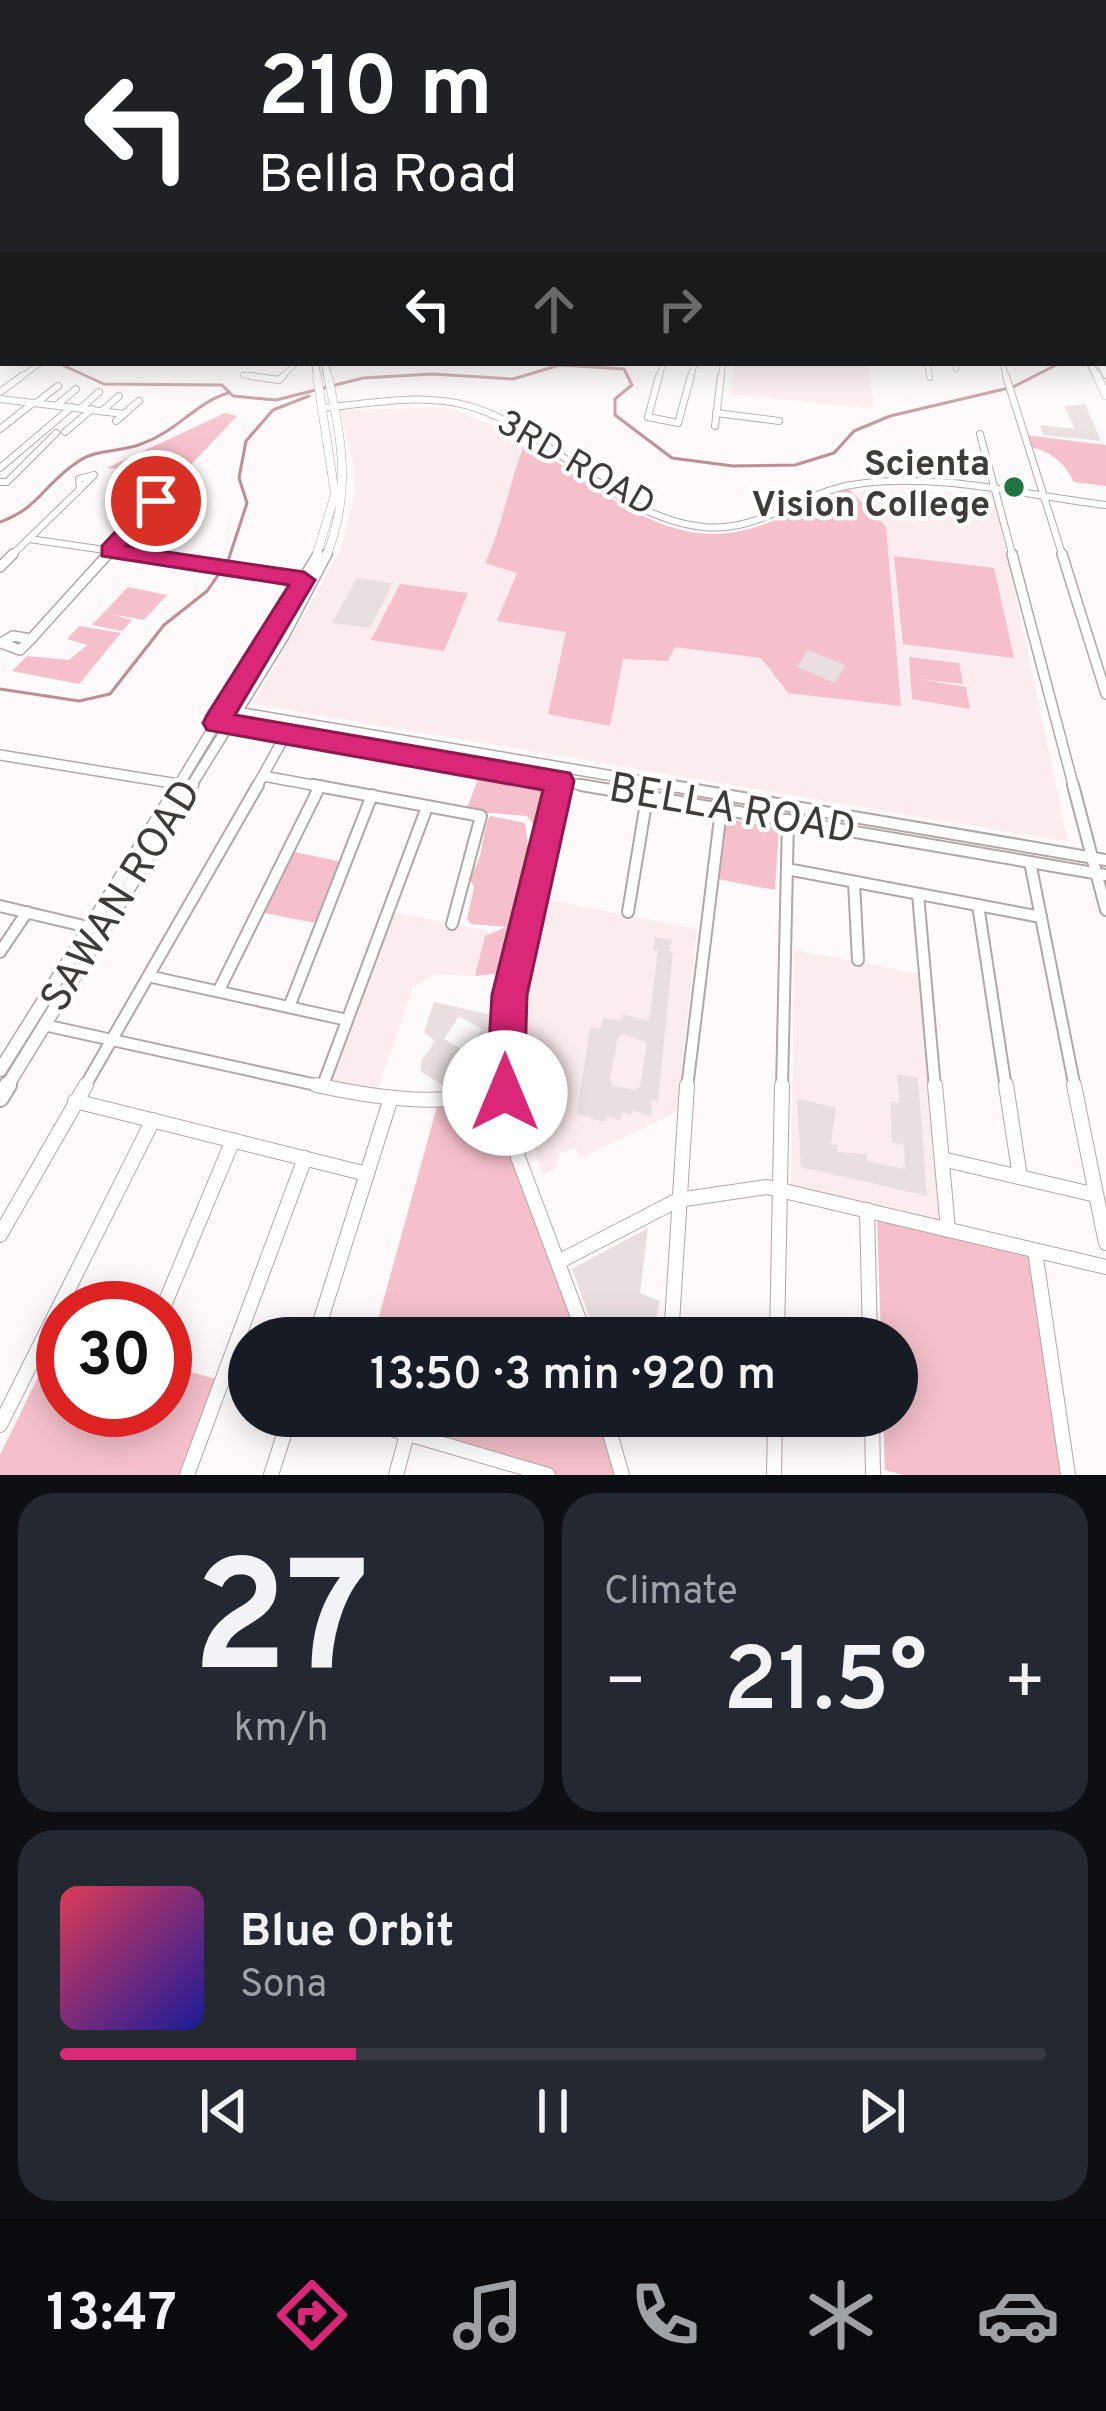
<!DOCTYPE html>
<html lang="en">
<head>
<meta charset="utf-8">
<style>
	:root { --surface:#171b24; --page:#242831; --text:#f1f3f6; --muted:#9ea1a6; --line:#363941; --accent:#db2777 }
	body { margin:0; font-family:Overpass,sans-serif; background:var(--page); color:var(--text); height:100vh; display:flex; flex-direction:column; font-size:45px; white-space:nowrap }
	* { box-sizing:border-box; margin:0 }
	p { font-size:39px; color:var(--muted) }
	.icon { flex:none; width:66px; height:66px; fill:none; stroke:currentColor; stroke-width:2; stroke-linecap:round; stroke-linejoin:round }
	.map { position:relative; height:1475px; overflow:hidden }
	.details { display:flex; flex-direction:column; gap:18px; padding:18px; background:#0d0f14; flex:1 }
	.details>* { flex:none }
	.hud { position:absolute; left:0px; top:0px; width:1107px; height:366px; box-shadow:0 6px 30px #0003; background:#202124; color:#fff; overflow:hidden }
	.speed { position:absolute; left:36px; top:1281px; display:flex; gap:24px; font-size:60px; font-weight:700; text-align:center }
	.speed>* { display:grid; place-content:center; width:156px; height:156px; border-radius:50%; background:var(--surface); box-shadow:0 6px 30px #0003; line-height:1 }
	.speed .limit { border:18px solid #d22; background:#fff; color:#111 }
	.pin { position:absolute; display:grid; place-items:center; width:102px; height:102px; color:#fff; margin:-51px; border:6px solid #fff; border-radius:50%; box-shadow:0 3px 12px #0007 }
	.me { position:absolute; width:132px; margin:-66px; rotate:0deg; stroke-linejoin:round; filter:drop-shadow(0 0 9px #0008) }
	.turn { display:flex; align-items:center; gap:42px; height:252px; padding:0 60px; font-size:54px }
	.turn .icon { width:156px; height:156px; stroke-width:2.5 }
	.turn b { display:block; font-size:84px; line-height:102px }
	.lanes { display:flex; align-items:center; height:114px; padding:0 60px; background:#0003; justify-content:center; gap:60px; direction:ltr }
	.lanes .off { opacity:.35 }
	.big { font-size:90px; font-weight:600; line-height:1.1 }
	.details .card { flex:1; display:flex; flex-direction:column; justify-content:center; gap:18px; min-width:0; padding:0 42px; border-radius:36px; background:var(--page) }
	.details .dial { align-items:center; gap:0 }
	.dial b { font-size:156px; line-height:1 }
	.song { display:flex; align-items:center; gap:36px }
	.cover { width:144px; height:144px; border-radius:18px; background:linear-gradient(135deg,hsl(350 70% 55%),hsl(240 70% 35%)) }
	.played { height:12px; border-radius:6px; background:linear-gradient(90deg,var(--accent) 30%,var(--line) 30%) }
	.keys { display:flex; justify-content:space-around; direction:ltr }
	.heat { display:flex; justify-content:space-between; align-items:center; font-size:66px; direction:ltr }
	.details .tiles { flex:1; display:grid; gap:18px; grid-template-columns:1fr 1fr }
	.card:last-child { grid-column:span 2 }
	.trip { position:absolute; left:228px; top:1317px; width:690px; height:120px; border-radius:60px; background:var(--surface); box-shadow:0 6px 30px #0003; font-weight:600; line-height:120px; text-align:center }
	.dock { display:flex; height:192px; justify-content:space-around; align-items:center; background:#090b0e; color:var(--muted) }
	.dock .icon { width:84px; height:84px }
	.dock .selected { color:var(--accent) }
	.dock b { font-size:54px; color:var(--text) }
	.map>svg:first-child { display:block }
	.built { fill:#fbecef }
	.green { fill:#f5c0cb }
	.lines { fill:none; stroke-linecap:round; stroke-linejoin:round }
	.stream { stroke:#bf8c98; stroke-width:3 }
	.building { fill:#e9dfe1; fill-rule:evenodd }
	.minor-far4-casing { stroke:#b0a7a8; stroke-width:6 }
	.minor-far3-casing { stroke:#b0a7a8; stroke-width:8 }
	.minor-far2-casing { stroke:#b0a7a8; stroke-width:12 }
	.minor-far1-casing { stroke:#b0a7a8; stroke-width:14 }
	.minor-casing { stroke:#b0a7a8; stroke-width:16 }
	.major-far4-casing { stroke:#b0a7a8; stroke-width:8 }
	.major-far3-casing { stroke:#b0a7a8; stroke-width:9 }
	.major-far2-casing { stroke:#b0a7a8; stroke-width:12 }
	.major-far1-casing { stroke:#b0a7a8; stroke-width:15 }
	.major-casing { stroke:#b0a7a8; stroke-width:20 }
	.minor-far4 { stroke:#fff; stroke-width:4.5 }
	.minor-far3 { stroke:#fff; stroke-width:6 }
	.minor-far2 { stroke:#fff; stroke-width:9 }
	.minor-far1 { stroke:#fff; stroke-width:10 }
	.minor { stroke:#fff; stroke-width:14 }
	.major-far4 { stroke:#fff; stroke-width:6 }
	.major-far3 { stroke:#fff; stroke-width:8 }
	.major-far2 { stroke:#fff; stroke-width:9 }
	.major-far1 { stroke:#fff; stroke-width:12 }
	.major { stroke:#fff; stroke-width:16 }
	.route { fill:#db2777; stroke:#8e194d; stroke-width:3 }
	.poi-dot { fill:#237444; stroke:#fff; stroke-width:4.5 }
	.labels { text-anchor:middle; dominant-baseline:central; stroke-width:9; stroke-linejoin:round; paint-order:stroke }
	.far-street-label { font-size:36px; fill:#3e3b3b; stroke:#fff }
	.far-poi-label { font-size:36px; font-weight:bold; fill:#3e3b3b; stroke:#fff; text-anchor:end }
	.street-label { font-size:42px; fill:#3e3b3b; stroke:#fff }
</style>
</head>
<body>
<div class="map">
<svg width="1106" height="1475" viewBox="0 0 1106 1475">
	<rect width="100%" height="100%" fill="#fefafb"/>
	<!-- built -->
	<g class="built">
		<path d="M 734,363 L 868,363 L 874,409 L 731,394 Z"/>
		<path d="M 447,407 L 492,425 L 635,517 L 666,531 L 741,539 L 837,498 L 864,491 L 994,493 L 1068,842 L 253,704 L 341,549 L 355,492 L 353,461 L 340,410 Z"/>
		<path d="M 545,899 L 697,929 L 677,1112 L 580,1158 L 576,1149 L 560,1152 L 556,1168 L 543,1175 L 526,1125 L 520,1043 L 523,1003 Z"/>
		<path d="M 388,911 L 488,931 L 475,976 L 433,975 L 413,987 L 375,1098 L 323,1085 Z"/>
		<path d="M 794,950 L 921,974 L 946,1224 L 791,1188 Z"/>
	</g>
	<!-- green -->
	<g class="green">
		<path d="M 225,413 L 237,416 L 180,476 L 107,468 Z"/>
		<path d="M 1025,435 L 1106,445 L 1106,486 L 1074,482 C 1065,463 1049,449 1028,447 Z"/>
		<path d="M 526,441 C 585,478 659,547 735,532 C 773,525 812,503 848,488 L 886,527 L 901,706 L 788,693 L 761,658 L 675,647 L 668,661 L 623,659 L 610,726 L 548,714 L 566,632 L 497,621 L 517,573 L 485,563 C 504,523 509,481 526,441 Z"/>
		<path d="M 894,556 L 994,568 L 1014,658 L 903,644 Z"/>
		<path d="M 400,584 L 468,593 L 444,651 L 371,640 Z"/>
		<path d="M 128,587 L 167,595 L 144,620 L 110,614 L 132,620 L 122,631 L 92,625 Z"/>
		<path d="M 79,626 L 121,633 L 79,684 L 12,671 L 27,656 L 69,660 L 87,645 L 67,639 Z"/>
		<path d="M 909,657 L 959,663 L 963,684 L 918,679 L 966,687 L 970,709 L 912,699 Z"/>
		<path d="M 480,774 L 556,789 L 538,861 L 533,860 L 533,824 L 527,816 L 466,811 Z"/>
		<path d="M 490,816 L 525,823 L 532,879 L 511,963 L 502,973 L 475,976 L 485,936 L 506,927 L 471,924 L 467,919 L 474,887 L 468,877 C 485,862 481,830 490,816 Z"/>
		<path d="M 724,818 L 779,828 L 775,890 L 718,879 Z"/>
		<path d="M 290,851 L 347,863 L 320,924 L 260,912 Z"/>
		<path d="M 505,1093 L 510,1121 L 586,1338 L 373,1338 L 438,1103 Z"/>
		<path d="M 877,1218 L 1036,1256 L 1068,1475 L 903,1475 L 885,1470 L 883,1416 L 897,1416 L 897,1338 L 881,1338 Z"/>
		<path d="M 58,1336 L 63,1337 L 63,1410 L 165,1410 L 165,1365 L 216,1379 L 181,1475 L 0,1475 L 0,1455 Z"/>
		<path d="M 351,1416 L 605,1416 L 622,1475 L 549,1475 Z"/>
	</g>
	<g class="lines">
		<!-- stream -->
		<g class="stream">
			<path d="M 58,363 L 104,384 L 222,385 L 233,396 L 276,400 L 363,378 L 432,374 L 513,379 L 560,365 L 624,369 L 632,385 L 615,399 L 615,415 L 672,458 L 733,466 L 795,465 L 834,453 L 854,431 L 890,416 L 1013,387 L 1060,363"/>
			<path d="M 0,522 C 41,507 43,484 79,461 C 96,449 122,452 141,444 C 178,431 195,403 228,393"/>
			<path d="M 227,564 L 247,503 L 239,478 L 246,441 L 273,410 L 309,396"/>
			<path d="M 0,689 L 79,701 L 110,694 L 164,625 L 207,591 L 221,571"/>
		</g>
	</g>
	<!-- building -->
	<g class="building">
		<path d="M 1085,404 L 1101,441 L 1043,435 L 1040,425 L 1075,429 L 1064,406 Z"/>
		<path d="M 357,578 L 393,583 L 370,628 L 332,623 Z"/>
		<path d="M 808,650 L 845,665 L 835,683 L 797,667 Z"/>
		<path d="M 655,937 L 672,940 L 669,951 L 673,952 L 658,1102 L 652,1100 L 651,1116 L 632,1110 L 631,1115 L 623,1112 L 620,1120 L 607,1116 L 604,1122 L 577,1114 L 590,1027 L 601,1029 L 603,1018 L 621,1021 L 623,1014 L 649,1021 L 658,950 L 653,950 ZM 624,1034 L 647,1043 L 640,1086 L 635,1090 L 613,1086 L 610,1079 L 618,1037 Z"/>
		<path d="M 434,1002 L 492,1015 L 491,1083 L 471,1086 L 462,1077 L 455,1088 L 447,1088 L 421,1072 L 421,1061 L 435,1041 L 424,1032 ZM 459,1016 L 482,1029 L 467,1053 L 444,1039 Z"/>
		<path d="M 897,1074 L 918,1078 L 927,1196 L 801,1167 L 797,1099 L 836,1107 L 831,1144 L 837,1146 L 838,1152 L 867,1154 L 867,1161 L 905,1169 L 904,1145 L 892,1142 L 890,1101 L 899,1103 Z"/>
		<path d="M 648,1228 L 640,1293 L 660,1301 L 652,1338 L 597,1338 L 572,1269 Z"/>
	</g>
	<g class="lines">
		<!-- minor-far4 casing -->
		<g class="minor-far4-casing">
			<g id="minor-far4">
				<path d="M 927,363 L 930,378"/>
				<path d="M 955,363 L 956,369"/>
				<path d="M 1002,363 L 1007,379"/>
				<path d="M 243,375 L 273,379"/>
				<path d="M 18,379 L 41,363"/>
				<path d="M 280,379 L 296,363"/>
				<path d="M 659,379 L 663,363"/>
				<path d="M 690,379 L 695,363"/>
				<path d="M 721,379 L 723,363"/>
			</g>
		</g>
		<!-- minor-far3 casing -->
		<g class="minor-far3-casing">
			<g id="minor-far3">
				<path d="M 251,376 L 279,380 L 283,376"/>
				<path d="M 659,376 L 648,417 L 678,423 L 691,376"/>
				<path d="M 1006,376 L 1063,557"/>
				<path d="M 0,392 L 22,376"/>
				<path d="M 0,399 L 124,414"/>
				<path d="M 36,403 L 58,386"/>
				<path d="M 57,405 L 76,389"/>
				<path d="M 81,408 L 99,392"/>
				<path d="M 324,408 C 371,403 423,393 469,406 C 555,431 612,517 703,527 C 757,533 800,494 851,485 C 934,471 1024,495 1106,505"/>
				<path d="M 102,411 L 119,396"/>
				<path d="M 716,413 L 779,421"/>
				<path d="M 116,421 L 139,401"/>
				<path d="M 715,426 L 721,376"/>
				<path d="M 0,429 L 33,403"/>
				<path d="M 65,432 L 92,409"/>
				<path d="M 980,434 L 1013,557"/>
				<path d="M 0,468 L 72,407"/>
				<path d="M 94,475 L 80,489 L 79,479 Z"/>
				<path d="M 0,482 L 7,482 L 56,433"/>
				<path d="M 29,539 L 153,557"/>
				<path d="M 10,557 L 80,489"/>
				<path d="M 105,557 L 177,482 L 156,501"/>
			</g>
		</g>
		<!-- minor-far2 casing -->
		<g class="minor-far2-casing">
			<g id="minor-far2">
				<path d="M 133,554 L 309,580"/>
				<path d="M 1012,554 L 1074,788"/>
				<path d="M 1062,554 L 1106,694"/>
				<path d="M 0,567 L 13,554"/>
				<path d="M 13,636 L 31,639 L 20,650 L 1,643 Z"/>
				<path d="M 31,639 L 108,554"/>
				<path d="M 225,710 L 684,788"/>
				<path d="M 224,724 L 599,788"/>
				<path d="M 0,755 L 178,784"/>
				<path d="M 263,776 L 329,788"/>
				<path d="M 256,788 L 286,734"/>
				<path d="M 557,788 L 560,778"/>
			</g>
		</g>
		<!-- minor-far1 casing -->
		<g class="minor-far1-casing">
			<g id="minor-far1">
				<path d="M 313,785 L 481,816 L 452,924"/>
				<path d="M 581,785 L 1106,875"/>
				<path d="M 667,785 L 1106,860"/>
				<path d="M 1073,785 L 1106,910"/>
				<path d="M 1030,862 L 1075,1088"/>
				<path d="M 787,869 L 1041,917"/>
				<path d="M 854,882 L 858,960"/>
				<path d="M 918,894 L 935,1088"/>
				<path d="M 978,905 L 1006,1088"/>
				<path d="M 0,906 L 88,927"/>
				<path d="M 628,912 L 647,797"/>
				<path d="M 0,952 L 27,912"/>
				<path d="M 152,977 L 347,1020"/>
				<path d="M 219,990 L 320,786"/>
				<path d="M 289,1007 L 372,795"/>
				<path d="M 44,1025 L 330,1088"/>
				<path d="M 323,1085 L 427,807"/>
				<path d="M 84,1088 L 258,785"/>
				<path d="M 505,1088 L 512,978 L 558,785"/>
				<path d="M 687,1088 L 721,810"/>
				<path d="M 782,1088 L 788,820"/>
			</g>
		</g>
		<!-- minor casing -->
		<g class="minor-casing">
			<g id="minor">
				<path d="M 316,1085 C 386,1100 434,1105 505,1093"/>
				<path d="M 505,1085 L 518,1157 L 586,1338"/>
				<path d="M 935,1085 L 948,1230"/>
				<path d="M 1006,1085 L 1020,1177"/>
				<path d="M 1074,1085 L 1106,1243"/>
				<path d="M 75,1101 L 367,1174"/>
				<path d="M 942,1159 L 1096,1195"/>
				<path d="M 867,1210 L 870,1338"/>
				<path d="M 0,1235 L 86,1085"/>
				<path d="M 1035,1251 L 1068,1475"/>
				<path d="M 560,1261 L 678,1200 L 767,1187 L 1106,1267"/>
				<path d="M 163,1308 L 233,1140"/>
				<path d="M 315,1338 L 390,1101"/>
				<path d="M 671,1338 L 687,1085"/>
				<path d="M 777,1338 L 782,1085"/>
				<path d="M 347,1416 L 548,1475"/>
				<path d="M 605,1416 L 622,1475"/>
				<path d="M 872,1416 L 873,1475"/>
				<path d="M 0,1425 L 153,1120"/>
				<path d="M 187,1475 L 305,1158"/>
				<path d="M 271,1475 L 290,1416"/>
				<path d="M 396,1475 L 407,1434"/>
				<path d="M 774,1475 L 775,1416"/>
			</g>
		</g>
		<!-- major-far4 casing -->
		<g class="major-far4-casing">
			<g id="major-far4">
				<path d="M 315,363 L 318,379"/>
				<path d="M 325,363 L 328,379"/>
				<path d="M 1090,363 L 1098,379"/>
				<path d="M 1100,363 L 1106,375"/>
			</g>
		</g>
		<!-- major-far3 casing -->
		<g class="major-far3-casing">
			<g id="major-far3">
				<path d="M 1097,376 L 1106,395"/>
				<path d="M 316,557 L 335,494 L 317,376"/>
				<path d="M 326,557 C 352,493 342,441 328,376"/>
			</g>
		</g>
		<!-- major-far2 casing -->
		<g class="major-far2-casing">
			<g id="major-far2">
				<path d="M 177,788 L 318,554"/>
				<path d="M 190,788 L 284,636 L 327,554"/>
			</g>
		</g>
		<!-- major-far1 casing -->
		<g class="major-far1-casing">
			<g id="major-far1">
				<path d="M 0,1070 L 179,785"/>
				<path d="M 6,1088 L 192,785"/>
			</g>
		</g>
		<!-- major casing -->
		<g class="major-casing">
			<path id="major" d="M 0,1098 L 8,1085"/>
		</g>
		<!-- minor-far4 -->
		<use href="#minor-far4" class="minor-far4"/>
		<!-- minor-far3 -->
		<use href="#minor-far3" class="minor-far3"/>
		<!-- minor-far2 -->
		<use href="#minor-far2" class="minor-far2"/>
		<!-- minor-far1 -->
		<use href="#minor-far1" class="minor-far1"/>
		<!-- minor -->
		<use href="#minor" class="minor"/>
		<!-- major-far4 -->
		<use href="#major-far4" class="major-far4"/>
		<!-- major-far3 -->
		<use href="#major-far3" class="major-far3"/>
		<!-- major-far2 -->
		<use href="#major-far2" class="major-far2"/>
		<!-- major-far1 -->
		<use href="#major-far1" class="major-far1"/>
		<!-- major -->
		<use href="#major" class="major"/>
	</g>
	<!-- sky -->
	<linearGradient id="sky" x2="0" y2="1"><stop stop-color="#97a4c8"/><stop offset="0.54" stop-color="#fffdfd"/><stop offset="1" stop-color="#fffdfd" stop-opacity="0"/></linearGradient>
	<rect width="1106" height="447" fill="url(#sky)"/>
	<!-- route -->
	<path class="route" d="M 156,495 L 166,501 L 126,546 L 304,572 L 315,580 L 235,715 L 570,773 L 574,781 L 527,995 L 524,1093 L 518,1106 L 505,1112 L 492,1106 L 486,1093 L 492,995 L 543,790 L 207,730 L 203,723 L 207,715 L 289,585 L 102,556 L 102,546 L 149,496 Z"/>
	<!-- markers -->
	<circle class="poi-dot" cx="1014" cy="487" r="12"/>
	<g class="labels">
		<!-- far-street labels -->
		<g class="far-street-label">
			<text transform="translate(575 465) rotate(30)">3RD ROAD</text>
		</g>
		<!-- far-poi labels -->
		<g class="far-poi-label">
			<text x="990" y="466">Scienta<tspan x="990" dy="41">Vision College</tspan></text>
		</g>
		<!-- street labels -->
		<g class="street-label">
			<text transform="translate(732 811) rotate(10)">BELLA ROAD</text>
			<text transform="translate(123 897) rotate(-58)">SAWAN ROAD</text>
		</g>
	</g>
</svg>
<div class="speed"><div class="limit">30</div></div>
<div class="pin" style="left:156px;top:501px;background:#d93025"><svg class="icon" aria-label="arrive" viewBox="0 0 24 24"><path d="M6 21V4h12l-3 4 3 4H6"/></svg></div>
<svg class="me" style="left:505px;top:1093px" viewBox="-20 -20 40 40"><circle r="19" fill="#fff"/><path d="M0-13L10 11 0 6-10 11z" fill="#db2777"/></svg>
<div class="trip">13:50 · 3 min · 920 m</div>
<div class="hud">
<div class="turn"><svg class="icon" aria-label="left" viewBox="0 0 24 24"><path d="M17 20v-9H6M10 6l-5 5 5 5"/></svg><div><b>210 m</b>Bella Road</div></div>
<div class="lanes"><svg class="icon" aria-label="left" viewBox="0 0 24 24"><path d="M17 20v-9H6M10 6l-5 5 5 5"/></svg><svg class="icon off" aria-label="ahead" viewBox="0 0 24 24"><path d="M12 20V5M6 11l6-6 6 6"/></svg><svg class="icon off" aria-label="right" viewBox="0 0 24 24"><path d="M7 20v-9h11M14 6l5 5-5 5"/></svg></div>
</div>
</div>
<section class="details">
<div class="tiles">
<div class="card dial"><b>27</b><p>km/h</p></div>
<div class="card"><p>Climate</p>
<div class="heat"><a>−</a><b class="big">21.5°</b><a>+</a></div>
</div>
<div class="card">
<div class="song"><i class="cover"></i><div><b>Blue Orbit</b><p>Sona</p></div></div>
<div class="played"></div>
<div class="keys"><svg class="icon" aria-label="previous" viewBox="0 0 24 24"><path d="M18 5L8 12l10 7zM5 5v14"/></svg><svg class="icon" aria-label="pause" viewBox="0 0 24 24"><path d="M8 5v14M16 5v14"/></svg><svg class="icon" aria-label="next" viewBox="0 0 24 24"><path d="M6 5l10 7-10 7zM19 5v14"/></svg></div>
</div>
</div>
</section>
<nav class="dock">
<b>13:47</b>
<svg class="icon selected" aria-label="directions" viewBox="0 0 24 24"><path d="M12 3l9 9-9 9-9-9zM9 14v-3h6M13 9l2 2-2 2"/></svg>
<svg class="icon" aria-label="music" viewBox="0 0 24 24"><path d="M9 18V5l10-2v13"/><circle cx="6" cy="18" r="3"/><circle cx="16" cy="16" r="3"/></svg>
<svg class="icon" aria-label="phone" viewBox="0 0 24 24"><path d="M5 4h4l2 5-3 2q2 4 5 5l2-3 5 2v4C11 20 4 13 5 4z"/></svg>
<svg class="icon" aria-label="climate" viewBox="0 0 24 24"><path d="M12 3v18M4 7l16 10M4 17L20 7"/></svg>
<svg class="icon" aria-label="car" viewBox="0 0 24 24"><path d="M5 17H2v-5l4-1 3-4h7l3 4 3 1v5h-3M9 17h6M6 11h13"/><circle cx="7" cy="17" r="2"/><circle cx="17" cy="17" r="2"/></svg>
</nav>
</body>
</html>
